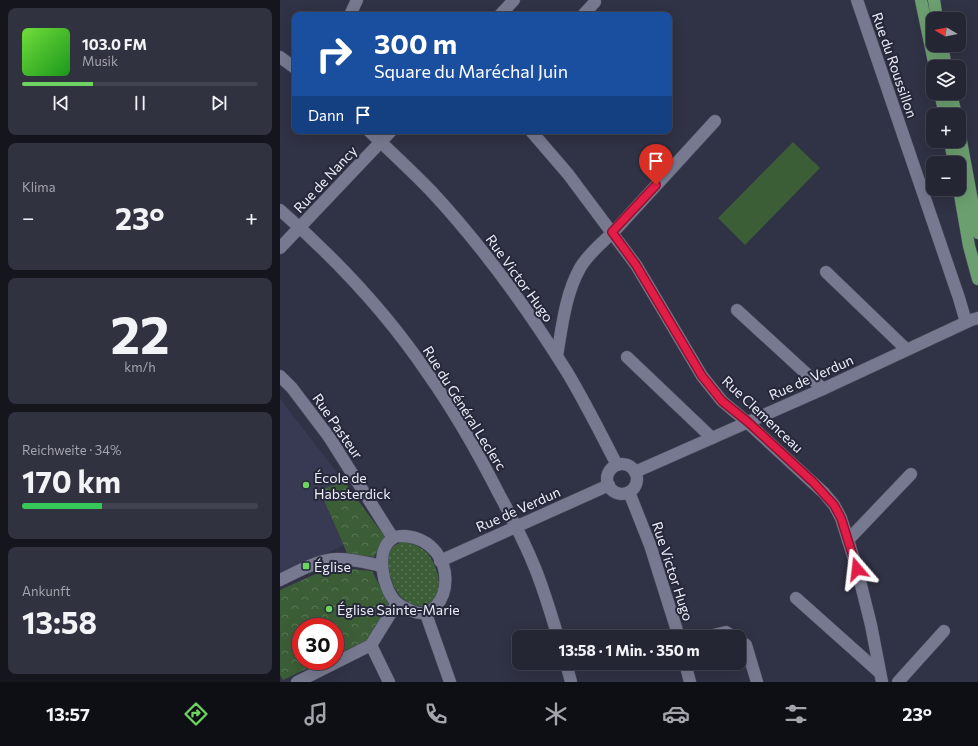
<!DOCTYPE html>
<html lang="de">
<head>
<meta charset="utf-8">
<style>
	:root { --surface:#242634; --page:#303240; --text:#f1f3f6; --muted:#a3a5ac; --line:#41434f; --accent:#6dd361 }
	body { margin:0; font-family:Commissioner,sans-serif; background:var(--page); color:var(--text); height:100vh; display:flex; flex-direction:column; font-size:15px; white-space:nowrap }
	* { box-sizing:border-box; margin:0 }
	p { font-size:13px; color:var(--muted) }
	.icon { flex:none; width:22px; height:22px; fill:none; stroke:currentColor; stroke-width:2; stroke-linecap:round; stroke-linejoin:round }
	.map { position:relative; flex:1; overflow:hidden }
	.details { display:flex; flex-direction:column; gap:8px; padding:8px; background:#14151d; width:280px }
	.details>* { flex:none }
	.banner { position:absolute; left:12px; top:12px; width:380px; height:122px; border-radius:8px; box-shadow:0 4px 16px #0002,0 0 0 1px var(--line); background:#1a4fa0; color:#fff; overflow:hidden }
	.needle { width:26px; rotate:280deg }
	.fabs { position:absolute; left:646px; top:12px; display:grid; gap:8px }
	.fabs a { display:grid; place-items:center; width:40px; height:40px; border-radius:8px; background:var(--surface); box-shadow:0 4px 16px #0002,0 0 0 1px var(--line); font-size:20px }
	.speed { position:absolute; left:12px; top:618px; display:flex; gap:8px; font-size:20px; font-weight:700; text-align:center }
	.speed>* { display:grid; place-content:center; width:52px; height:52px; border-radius:50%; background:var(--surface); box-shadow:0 4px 16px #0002,0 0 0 1px var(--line); line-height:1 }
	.speed .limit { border:6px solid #d22; background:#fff; color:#111 }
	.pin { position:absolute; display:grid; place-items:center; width:34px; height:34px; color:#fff; margin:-41px -17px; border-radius:50% 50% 50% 0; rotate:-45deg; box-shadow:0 0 4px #0007 }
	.pin .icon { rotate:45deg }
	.me { position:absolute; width:44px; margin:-22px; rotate:343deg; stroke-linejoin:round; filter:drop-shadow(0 0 3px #0008) }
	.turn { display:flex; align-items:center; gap:14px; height:84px; padding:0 16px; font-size:18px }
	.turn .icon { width:52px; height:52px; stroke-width:2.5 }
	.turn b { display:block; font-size:28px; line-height:34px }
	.then { display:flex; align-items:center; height:38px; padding:0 16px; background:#0003; gap:8px; font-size:15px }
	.big { font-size:30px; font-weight:700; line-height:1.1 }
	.details .tile { flex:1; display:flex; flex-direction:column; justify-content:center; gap:6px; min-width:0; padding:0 14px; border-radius:8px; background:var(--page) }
	.details .dial { align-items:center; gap:0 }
	.dial b { font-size:52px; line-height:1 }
	.song { display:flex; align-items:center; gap:12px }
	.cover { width:48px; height:48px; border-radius:6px; background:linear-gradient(135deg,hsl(100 70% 55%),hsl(120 70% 35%)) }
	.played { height:4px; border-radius:2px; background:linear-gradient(90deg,var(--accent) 30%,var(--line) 30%) }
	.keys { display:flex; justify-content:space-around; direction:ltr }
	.heat { display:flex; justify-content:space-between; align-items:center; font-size:22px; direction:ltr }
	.charge { height:6px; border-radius:3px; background:linear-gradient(90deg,#34c759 34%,var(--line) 0) }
	.trip { position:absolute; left:232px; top:630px; width:234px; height:40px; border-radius:8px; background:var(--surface); box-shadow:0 4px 16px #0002,0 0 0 1px var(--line); font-weight:700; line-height:40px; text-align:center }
	.tabs { display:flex; height:64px; justify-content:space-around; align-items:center; background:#0e0f15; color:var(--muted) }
	.tabs .icon { width:28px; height:28px }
	.tabs .current { color:var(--accent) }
	.tabs b { font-size:18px; color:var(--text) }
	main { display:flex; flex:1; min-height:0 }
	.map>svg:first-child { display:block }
	.built { fill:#383a54 }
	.grass { fill:url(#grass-dots) }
	.park { fill:url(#park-crowns) }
	.pitch { fill:#3c5e37 }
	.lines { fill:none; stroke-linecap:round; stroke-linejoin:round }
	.minor-casing { stroke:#4f5061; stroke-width:13 }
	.major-casing { stroke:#4f5061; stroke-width:13 }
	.minor { stroke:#777990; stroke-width:12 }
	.major { stroke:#6c9f70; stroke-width:12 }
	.route-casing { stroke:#92132f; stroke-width:10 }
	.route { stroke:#e11d48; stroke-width:7 }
	.poi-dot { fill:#6dd361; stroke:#26283a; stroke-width:1.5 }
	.labels { text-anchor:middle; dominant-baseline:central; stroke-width:4; stroke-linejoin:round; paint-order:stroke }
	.street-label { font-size:14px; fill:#ecedfa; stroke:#26283a }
	.poi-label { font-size:14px; fill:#ecedfa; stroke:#26283a; text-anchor:start }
</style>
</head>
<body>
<main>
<section class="details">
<div class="tile">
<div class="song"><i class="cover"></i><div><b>103.0 FM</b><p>Musik</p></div></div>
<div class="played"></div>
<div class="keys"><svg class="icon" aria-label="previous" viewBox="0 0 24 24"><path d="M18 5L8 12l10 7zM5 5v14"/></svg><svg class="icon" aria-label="pause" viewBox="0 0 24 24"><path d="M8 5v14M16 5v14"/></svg><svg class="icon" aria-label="next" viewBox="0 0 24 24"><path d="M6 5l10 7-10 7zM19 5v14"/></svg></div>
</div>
<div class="tile"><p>Klima</p>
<div class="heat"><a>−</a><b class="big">23°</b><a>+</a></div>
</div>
<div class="tile dial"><b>22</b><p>km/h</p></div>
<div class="tile"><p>Reichweite · 34%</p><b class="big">170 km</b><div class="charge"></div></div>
<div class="tile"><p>Ankunft</p><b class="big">13:58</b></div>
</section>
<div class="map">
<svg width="698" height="682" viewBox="0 0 698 682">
	<defs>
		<pattern id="grass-dots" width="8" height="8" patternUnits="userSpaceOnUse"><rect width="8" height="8" fill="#3c5e37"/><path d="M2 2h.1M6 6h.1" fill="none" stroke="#587555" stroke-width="1.8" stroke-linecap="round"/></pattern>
		<pattern id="park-crowns" width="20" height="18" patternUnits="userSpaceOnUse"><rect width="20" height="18" fill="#3c5e37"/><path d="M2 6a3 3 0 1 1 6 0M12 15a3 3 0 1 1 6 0" fill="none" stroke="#587555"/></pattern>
	</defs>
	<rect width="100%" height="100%" fill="#303245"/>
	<!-- built -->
	<path class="built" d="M 0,399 L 63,480 L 40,491 L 63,544 L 62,546 L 0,575 Z"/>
	<!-- grass -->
	<path class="grass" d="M 125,541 C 132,544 139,546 145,551 C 156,561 164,586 155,599 C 153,602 148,605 145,607 C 136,606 129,604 122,598 C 113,590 104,563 110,551 C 113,545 119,543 125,541 Z"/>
	<!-- park -->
	<g class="park">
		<path d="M 63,480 L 105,537 L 94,557 L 67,553 L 40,491 Z"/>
		<path d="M 51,567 L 92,571 L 109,604 L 86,641 L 55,655 L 55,627 L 21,627 L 21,661 L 43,661 L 3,680 L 0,675 L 0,590 Z"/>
	</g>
	<!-- pitch -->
	<path class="pitch" d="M 513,142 L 540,168 L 465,245 L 438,218 Z"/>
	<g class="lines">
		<!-- minor casing -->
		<g class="minor-casing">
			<g id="minor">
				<path d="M 577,0 L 679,298 L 686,322"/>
				<path d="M 70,15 L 77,0"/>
				<path d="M 220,15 L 234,0"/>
				<path d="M 303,15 L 315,2"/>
				<path d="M 0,57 L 15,68"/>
				<path d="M 89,131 C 110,151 132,171 152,192 C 203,247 247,308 287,372 C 305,402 321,434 337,465"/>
				<path d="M 251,131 L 288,174 L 356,265 L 422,376 L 442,401 L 467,422 L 544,493 L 554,505 L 561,518 L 568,540 L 577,569 L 591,625 L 602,682"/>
				<path d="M 0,210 C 55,258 107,313 148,374 C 175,412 198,453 219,494 C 232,518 245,543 255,568 C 264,590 271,614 278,637"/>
				<path d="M 0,248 L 111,131"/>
				<path d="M 546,272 L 626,349"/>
				<path d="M 457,310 L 543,389"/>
				<path d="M 277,356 C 282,327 285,295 300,268 C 309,252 326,240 339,226 C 371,191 403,156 435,121"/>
				<path d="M 347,357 L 432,438"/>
				<path d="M 0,376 L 12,388 L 49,437 L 113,538"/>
				<circle cx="342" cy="479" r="15"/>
				<path d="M 355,472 L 543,389 L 691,320 L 698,318"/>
				<path d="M 349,492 L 370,545 L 399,637"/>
				<path d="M 125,536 C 137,537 148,542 156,552 C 168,567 169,592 156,606 C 149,614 142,615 132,611 C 127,609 120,606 116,602 C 103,589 94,550 113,538 C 115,536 121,536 125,536 Z"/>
				<path d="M 568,540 L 631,474"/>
				<path d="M 160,561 L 329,485"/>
				<path d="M 0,580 C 17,572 37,560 56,559 C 71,558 87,563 102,566"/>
				<path d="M 516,598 L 600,673"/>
				<path d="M 146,614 L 170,682"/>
				<path d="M 425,637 L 446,632 L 454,637"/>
				<path d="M 459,640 L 466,645 L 477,682"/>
				<path d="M 91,645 L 109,682"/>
				<path d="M 286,663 L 291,682"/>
				<path d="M 405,663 L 410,682"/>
				<path d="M 17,682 L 91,645 L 117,603"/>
				<path d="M 618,682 L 664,631"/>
			</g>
		</g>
		<!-- major casing -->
		<g class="major-casing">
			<g id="major">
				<path d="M 641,0 L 655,67"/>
				<path d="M 654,0 L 657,19"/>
				<path d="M 662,45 L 666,67"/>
				<path d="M 660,93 L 665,115"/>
				<path d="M 671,93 L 676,115"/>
				<path d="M 679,130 L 698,233"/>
				<path d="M 670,141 L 674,163"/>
				<path d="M 679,189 L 689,246 L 698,279"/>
			</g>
		</g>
		<!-- minor -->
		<use href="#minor" class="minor"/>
		<!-- major -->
		<use href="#major" class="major"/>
	</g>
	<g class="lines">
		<!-- route casing -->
		<g class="route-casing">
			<path id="route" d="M 376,185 L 332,232 L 356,265 L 422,376 L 442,401 L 468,422 L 533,482 L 554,505 L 561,518 L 577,569"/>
		</g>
		<!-- route -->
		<use href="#route" class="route"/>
	</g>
	<!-- markers -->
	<g class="poi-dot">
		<circle cx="26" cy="485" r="4"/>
		<rect x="22" y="562" width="8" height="8" rx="2"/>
		<circle cx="49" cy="609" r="4"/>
	</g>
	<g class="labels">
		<!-- street labels -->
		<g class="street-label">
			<text transform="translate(615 65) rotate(71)">Rue du Roussillon</text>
			<text transform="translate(45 179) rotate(-47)">Rue de Nancy</text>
			<text transform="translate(240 278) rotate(54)">Rue Victor Hugo</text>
			<text transform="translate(531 377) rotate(-24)">Rue de Verdun</text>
			<text transform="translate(185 408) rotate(58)">Rue du Général Leclerc</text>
			<text transform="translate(483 414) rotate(43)">Rue Clemenceau</text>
			<text transform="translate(58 426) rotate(55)">Rue Pasteur</text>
			<text transform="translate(238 509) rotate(-24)">Rue de Verdun</text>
			<text transform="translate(393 571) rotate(72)">Rue Victor Hugo</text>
		</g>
		<!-- poi labels -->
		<g class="poi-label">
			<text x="34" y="477">École de<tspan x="34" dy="16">Habsterdick</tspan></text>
			<text x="34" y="566">Église</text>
			<text x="57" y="609">Église Sainte-Marie</text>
		</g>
	</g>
</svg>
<div class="fabs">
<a><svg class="needle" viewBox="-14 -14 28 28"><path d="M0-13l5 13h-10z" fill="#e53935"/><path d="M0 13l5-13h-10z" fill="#a3a5ac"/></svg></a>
<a><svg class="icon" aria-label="layers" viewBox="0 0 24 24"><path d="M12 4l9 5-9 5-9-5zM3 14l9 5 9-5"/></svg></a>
<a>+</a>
<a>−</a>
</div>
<div class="speed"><div class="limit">30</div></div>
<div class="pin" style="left:376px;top:185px;background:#d93025"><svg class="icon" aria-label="arrive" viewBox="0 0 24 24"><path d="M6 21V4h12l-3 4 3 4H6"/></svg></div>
<svg class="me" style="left:577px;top:569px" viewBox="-20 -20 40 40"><path d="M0-17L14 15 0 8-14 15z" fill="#e11d48" stroke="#fff" stroke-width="4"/></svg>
<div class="trip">13:58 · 1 Min. · 350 m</div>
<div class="banner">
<div class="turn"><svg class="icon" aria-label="right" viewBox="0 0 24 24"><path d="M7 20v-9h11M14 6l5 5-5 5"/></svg><div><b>300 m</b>Square du Maréchal Juin</div></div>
<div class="then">Dann<svg class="icon" aria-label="arrive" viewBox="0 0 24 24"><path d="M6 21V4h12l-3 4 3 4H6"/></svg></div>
</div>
</div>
</main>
<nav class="tabs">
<b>13:57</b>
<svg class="icon current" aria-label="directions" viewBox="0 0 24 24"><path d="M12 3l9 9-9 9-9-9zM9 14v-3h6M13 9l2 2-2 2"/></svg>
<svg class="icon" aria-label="music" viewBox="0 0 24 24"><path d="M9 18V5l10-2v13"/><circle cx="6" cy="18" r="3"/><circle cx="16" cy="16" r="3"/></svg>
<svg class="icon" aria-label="phone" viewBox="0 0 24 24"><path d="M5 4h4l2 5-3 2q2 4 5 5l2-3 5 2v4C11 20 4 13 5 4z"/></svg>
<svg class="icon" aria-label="climate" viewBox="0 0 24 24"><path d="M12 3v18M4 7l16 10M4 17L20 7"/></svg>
<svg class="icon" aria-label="car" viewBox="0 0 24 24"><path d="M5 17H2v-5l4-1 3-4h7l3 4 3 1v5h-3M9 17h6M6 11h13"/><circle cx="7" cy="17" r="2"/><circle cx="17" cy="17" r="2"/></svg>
<svg class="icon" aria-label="filters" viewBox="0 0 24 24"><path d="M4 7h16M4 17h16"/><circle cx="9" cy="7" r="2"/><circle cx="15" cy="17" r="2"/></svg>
<b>23°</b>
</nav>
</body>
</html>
